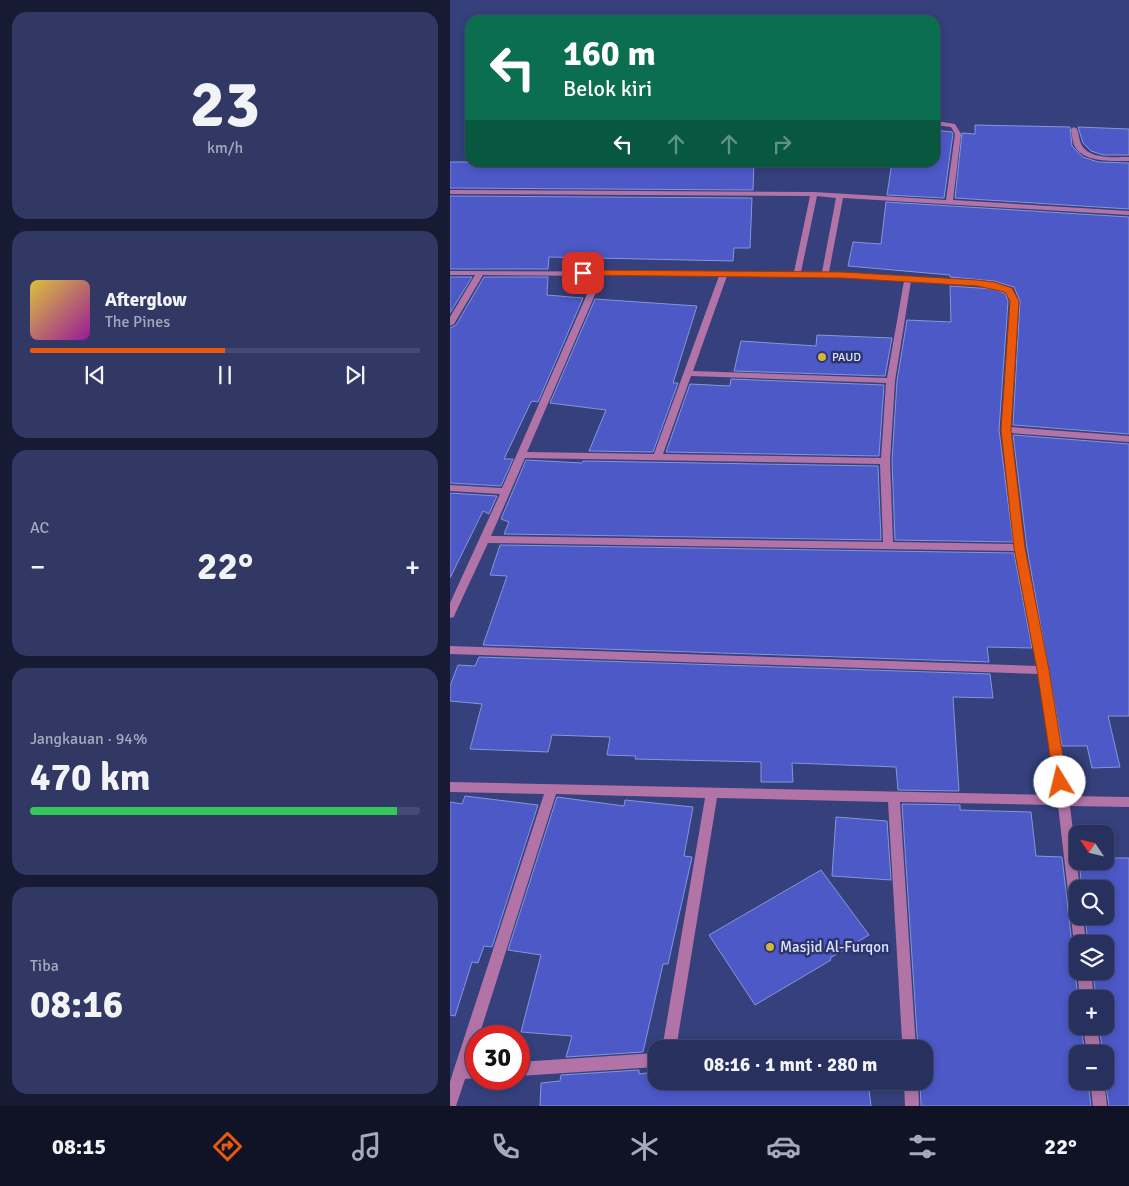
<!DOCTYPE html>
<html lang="id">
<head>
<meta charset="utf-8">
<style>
	:root { --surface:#28305d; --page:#303863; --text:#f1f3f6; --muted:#a5a9bc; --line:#444b72; --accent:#ea580c }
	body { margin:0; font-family:Signika,sans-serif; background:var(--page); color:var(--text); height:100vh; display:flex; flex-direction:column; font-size:19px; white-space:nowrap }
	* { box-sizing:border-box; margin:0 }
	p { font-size:16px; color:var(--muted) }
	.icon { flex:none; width:28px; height:28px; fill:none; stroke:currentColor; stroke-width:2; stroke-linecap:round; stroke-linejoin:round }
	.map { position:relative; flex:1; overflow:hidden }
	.drawer { display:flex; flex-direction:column; gap:12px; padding:12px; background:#161a33; width:450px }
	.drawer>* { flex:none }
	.hud { position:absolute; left:15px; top:15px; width:475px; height:152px; border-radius:15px; box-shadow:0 2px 8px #0003,0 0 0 1px var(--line); background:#0b6e4f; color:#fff; overflow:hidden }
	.needle { width:32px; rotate:305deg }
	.tools { position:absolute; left:619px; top:825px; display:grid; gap:10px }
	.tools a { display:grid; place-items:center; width:45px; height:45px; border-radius:10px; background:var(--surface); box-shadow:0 2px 8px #0003,0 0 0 1px var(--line); font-size:25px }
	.speed { position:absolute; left:15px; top:1025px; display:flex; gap:10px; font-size:25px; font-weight:700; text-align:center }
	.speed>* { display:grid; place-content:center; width:65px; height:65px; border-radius:50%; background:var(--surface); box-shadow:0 2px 8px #0003,0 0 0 1px var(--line); line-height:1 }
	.speed .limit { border:8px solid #d22; background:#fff; color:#111 }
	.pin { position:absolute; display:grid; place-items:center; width:42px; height:42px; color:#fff; margin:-21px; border-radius:10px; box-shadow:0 2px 8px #0006 }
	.me { position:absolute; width:55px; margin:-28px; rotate:351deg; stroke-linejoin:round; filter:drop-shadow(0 0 4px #0008) }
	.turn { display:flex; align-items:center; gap:18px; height:105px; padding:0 15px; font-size:22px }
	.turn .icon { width:65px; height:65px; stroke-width:2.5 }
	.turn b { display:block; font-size:35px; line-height:42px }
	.lanes { display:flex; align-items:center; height:48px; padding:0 15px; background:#0003; justify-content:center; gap:25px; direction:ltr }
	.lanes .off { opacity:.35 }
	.big { font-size:38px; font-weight:800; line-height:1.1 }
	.drawer .widget { flex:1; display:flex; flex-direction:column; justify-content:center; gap:8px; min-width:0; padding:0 18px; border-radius:15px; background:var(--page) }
	.drawer .dial { align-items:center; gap:0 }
	.dial b { font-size:65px; line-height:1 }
	.song { display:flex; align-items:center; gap:15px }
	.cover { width:60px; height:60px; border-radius:8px; background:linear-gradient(135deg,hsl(50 70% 55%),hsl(300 70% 35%)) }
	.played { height:5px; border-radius:2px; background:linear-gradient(90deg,var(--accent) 50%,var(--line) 50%) }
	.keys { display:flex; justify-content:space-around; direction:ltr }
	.heat { display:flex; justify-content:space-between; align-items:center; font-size:28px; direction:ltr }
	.charge { height:8px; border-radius:4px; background:linear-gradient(90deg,#34c759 94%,var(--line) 0) }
	.trip { position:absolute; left:198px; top:1040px; width:285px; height:50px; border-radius:15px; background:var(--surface); box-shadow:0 2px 8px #0003,0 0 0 1px var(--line); font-weight:800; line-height:50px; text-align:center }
	.tab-bar { display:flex; height:80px; justify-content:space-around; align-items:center; background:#101325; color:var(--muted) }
	.tab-bar .icon { width:35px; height:35px }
	.tab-bar .current { color:var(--accent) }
	.tab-bar b { font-size:22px; color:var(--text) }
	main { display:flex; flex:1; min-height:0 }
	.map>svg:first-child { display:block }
	.building { fill:#4c59c7; stroke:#8696da }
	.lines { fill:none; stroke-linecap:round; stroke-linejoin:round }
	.minor { fill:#b274a7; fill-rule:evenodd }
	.route { fill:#ea580c; stroke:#983908 }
	.poi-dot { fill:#d6b534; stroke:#2c3570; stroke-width:2 }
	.labels { text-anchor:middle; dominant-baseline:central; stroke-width:5; stroke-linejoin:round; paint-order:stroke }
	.poi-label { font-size:12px; fill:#dde3f9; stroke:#2c3570; text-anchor:start }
	.near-poi-label { font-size:15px; fill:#dde3f9; stroke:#2c3570; text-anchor:start }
</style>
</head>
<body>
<main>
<section class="drawer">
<div class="widget dial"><b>23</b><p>km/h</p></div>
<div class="widget">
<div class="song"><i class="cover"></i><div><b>Afterglow</b><p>The Pines</p></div></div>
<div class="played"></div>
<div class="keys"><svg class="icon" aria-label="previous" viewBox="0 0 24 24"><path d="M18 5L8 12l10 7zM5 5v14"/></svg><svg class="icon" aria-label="pause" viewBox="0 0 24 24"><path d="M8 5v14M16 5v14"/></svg><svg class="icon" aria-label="next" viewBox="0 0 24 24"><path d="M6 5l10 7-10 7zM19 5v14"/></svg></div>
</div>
<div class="widget"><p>AC</p>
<div class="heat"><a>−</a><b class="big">22°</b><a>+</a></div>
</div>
<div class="widget"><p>Jangkauan · 94%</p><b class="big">470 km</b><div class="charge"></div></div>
<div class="widget"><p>Tiba</p><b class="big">08:16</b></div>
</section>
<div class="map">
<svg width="679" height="1106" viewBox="0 0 679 1106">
	<rect width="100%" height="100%" fill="#35407c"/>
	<!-- building -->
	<g class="building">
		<path d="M 525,125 L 620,127 L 622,146 L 633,157 L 648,162 L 679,163 L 679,209 L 505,198 L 512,133 L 525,134 Z"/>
		<path d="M 628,127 L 679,129 L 679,155 L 653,155 L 641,151 L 633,143 Z"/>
		<path d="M 485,130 L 502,132 L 503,134 L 494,198 L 437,195 L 442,162 L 485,162 Z"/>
		<path d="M 0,162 L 304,162 L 303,190 L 0,188 Z"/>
		<path d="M 0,196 L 302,198 L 300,248 L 284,248 L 283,261 L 99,257 L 98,269 L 0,269 Z"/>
		<path d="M 436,202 L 679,217 L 679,434 L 563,425 L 570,301 L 564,287 L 544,281 L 500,277 L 500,275 L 398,266 L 403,242 L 431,244 Z"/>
		<path d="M 0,277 L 22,277 L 0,313 Z"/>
		<path d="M 34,277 L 98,277 L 97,295 L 133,298 L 88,402 L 82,401 L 80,404 L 54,459 L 63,459 L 51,486 L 0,483 L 0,328 L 6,325 Z"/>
		<path d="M 500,286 L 543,289 L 555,293 L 558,301 L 549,430 L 563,542 L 445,540 L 442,461 L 447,381 L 457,320 L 501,322 Z"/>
		<path d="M 145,299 L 247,306 L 223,383 L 228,383 L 203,452 L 139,451 L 156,410 L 100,403 Z"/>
		<path d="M 367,335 L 442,338 L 435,376 L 284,371 L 291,341 L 366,346 Z"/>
		<path d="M 281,379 L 434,385 L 429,456 L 216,452 L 240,384 L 280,386 Z"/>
		<path d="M 563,435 L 679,444 L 679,716 L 658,716 L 670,767 L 642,768 L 637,746 L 612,746 L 577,548 Z"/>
		<path d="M 76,460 L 132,463 L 133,461 L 428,466 L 431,540 L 54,534 L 59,522 L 51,519 Z"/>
		<path d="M 0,493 L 47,496 L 39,514 L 33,511 L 0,578 Z"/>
		<path d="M 50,545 L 564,553 L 582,648 L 537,647 L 539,662 L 33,645 L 57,576 L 40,575 Z"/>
		<path d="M 29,657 L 540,674 L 543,698 L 503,697 L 509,791 L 448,790 L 446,767 L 342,763 L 343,782 L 311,782 L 311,762 L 185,759 L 186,756 L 157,755 L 160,737 L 102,735 L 98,752 L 20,749 L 32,704 L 0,701 L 0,686 L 8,665 L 25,666 Z"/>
		<path d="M 15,796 L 88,805 L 42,947 L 34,946 L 28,963 L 22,962 L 5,1016 L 0,1015 L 0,802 L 12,804 Z"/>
		<path d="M 107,797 L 174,806 L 175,800 L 243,807 L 234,856 L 242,857 L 218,964 L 213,964 L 193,1052 L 116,1057 L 122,1036 L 71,1032 L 91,955 L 58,950 Z"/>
		<path d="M 452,804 L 510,805 L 510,810 L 581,812 L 586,856 L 612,857 L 622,944 L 628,951 L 628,969 L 625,971 L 628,999 L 628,1026 L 631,1026 L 635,1054 L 628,1054 L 628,1081 L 638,1081 L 641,1106 L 471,1106 L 470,1081 L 474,1081 L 474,1049 L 468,1049 Z"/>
		<path d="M 386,817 L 437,821 L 441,880 L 382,876 Z"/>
		<path d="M 655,858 L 679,858 L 679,1106 L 659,1106 L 655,1080 L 655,1054 L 653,1054 L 649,1026 L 655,1026 L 655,999 L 646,999 L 643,971 L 655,971 L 655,944 L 638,944 L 635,916 L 655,916 L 655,889 L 632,889 L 629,861 L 655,861 Z"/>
		<path d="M 371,870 L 419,935 L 380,958 L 381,960 L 305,1005 L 259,935 Z"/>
		<path d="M 189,1070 L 189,1074 L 206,1072 L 206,1081 L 418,1081 L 421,1106 L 90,1106 L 91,1083 L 110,1081 L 111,1075 Z"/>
	</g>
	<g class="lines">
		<!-- minor -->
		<g class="minor">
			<path d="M 485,121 L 505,124 L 511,134 L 503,200 L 679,211 L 679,215 L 393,198 L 379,272 L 527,281 L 544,283 L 562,288 L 568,301 L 561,427 L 679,436 L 679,442 L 561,433 L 575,548 L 598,670 L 618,796 L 679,797 L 679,807 L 620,806 L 630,889 L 628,889 L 628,916 L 633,916 L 636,944 L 628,944 L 628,949 L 624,944 L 608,805 L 450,802 L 466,1049 L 409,1049 L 411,1044 L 416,1042 L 452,1040 L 438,802 L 267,798 L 226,1049 L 212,1049 L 255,798 L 106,794 L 29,1036 L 26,1036 L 26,1044 L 20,1065 L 26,1064 L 26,1078 L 15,1079 L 6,1106 L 0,1106 L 0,1082 L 3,1072 L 94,794 L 0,792 L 0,782 L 606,795 L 588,674 L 0,654 L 0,646 L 587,666 L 566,551 L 38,543 L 5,614 L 4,617 L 0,618 L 0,603 L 50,494 L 0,491 L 0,485 L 52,488 L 145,276 L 33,275 L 4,324 L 0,326 L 0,317 L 25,275 L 0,275 L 0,271 L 344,272 L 360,196 L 0,194 L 0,190 L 364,192 L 496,200 L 505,134 L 501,127 L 485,125 ZM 367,196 L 386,198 L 372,272 L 351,272 ZM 153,276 L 269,276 L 204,454 L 77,452 ZM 277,276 L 375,276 L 454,281 L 437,378 L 243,371 ZM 461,281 L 543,287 L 556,292 L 560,301 L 551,430 L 565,544 L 443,542 L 440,461 L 445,381 ZM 241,376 L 436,383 L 431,458 L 213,454 ZM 75,458 L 430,464 L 433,542 L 41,536 Z"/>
			<path d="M 624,127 L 627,129 C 629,134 629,140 631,144 C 639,160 665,157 679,157 L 679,161 C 662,161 633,163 624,145 C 622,140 622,134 621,129 Z"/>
			<path d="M 627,971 L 641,971 L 644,999 L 630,999 Z"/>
			<path d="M 633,1026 L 647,1026 L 651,1054 L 637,1054 Z"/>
			<path d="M 206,1053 L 206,1067 L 69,1076 L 69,1062 Z"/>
			<path d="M 454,1081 L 468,1081 L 469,1106 L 455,1106 Z"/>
			<path d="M 640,1081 L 654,1081 L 657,1106 L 643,1106 Z"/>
		</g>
	</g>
	<!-- route -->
	<path class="route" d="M 133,270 L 392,272 L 527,280 L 544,282 L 562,288 L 569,301 L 561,430 L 575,548 L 599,670 L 617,782 L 615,786 L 610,788 L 606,786 L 604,782 L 587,670 L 564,548 L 551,430 L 560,301 L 555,292 L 527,286 L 392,278 L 130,275 L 128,273 Z"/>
	<!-- markers -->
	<g class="poi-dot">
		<circle cx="372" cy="357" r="5"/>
		<circle cx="320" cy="947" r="5"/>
	</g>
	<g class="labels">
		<!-- poi labels -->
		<g class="poi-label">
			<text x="382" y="357">PAUD</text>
		</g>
		<!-- near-poi labels -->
		<g class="near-poi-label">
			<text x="330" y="947">Masjid Al-Furqon</text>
		</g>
	</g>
</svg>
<div class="tools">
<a><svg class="needle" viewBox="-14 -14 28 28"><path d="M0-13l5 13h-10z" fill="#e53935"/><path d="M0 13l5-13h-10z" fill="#a5a9bc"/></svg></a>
<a><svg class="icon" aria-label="search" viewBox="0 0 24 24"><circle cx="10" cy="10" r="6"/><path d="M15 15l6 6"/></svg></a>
<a><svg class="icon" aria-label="layers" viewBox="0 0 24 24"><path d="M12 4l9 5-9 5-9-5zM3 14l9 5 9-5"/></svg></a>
<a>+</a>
<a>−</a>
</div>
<div class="speed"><div class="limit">30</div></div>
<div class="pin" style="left:133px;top:273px;background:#d93025"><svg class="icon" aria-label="arrive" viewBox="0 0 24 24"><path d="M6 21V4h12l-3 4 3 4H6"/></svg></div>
<svg class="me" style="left:610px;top:782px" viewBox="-20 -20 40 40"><circle r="19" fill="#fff"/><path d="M0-13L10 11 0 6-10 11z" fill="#ea580c"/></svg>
<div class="trip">08:16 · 1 mnt · 280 m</div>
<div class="hud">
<div class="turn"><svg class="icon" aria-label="left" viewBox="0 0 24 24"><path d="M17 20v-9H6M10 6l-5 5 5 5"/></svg><div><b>160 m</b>Belok kiri</div></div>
<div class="lanes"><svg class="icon" aria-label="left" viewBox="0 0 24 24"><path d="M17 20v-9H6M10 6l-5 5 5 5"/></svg><svg class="icon off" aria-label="ahead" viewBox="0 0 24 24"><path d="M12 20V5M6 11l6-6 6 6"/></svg><svg class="icon off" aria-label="ahead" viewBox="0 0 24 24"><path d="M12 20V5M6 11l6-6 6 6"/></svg><svg class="icon off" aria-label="right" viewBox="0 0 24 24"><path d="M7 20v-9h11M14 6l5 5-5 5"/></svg></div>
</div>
</div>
</main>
<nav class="tab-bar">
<b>08:15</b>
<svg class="icon current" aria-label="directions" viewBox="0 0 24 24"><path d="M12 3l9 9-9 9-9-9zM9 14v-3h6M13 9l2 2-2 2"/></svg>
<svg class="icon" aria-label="music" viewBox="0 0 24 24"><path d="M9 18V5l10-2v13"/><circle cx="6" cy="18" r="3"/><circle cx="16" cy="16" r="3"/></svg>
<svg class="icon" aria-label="phone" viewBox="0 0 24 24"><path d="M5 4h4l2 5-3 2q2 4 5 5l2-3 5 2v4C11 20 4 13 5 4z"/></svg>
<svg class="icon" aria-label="climate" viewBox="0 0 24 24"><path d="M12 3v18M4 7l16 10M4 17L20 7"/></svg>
<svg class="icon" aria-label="car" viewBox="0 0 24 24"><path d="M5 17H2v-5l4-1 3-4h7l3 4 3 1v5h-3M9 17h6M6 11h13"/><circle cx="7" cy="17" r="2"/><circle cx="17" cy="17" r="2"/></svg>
<svg class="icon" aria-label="filters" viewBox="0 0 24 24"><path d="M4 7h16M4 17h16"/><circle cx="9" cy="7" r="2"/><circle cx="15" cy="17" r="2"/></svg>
<b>22°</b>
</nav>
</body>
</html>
